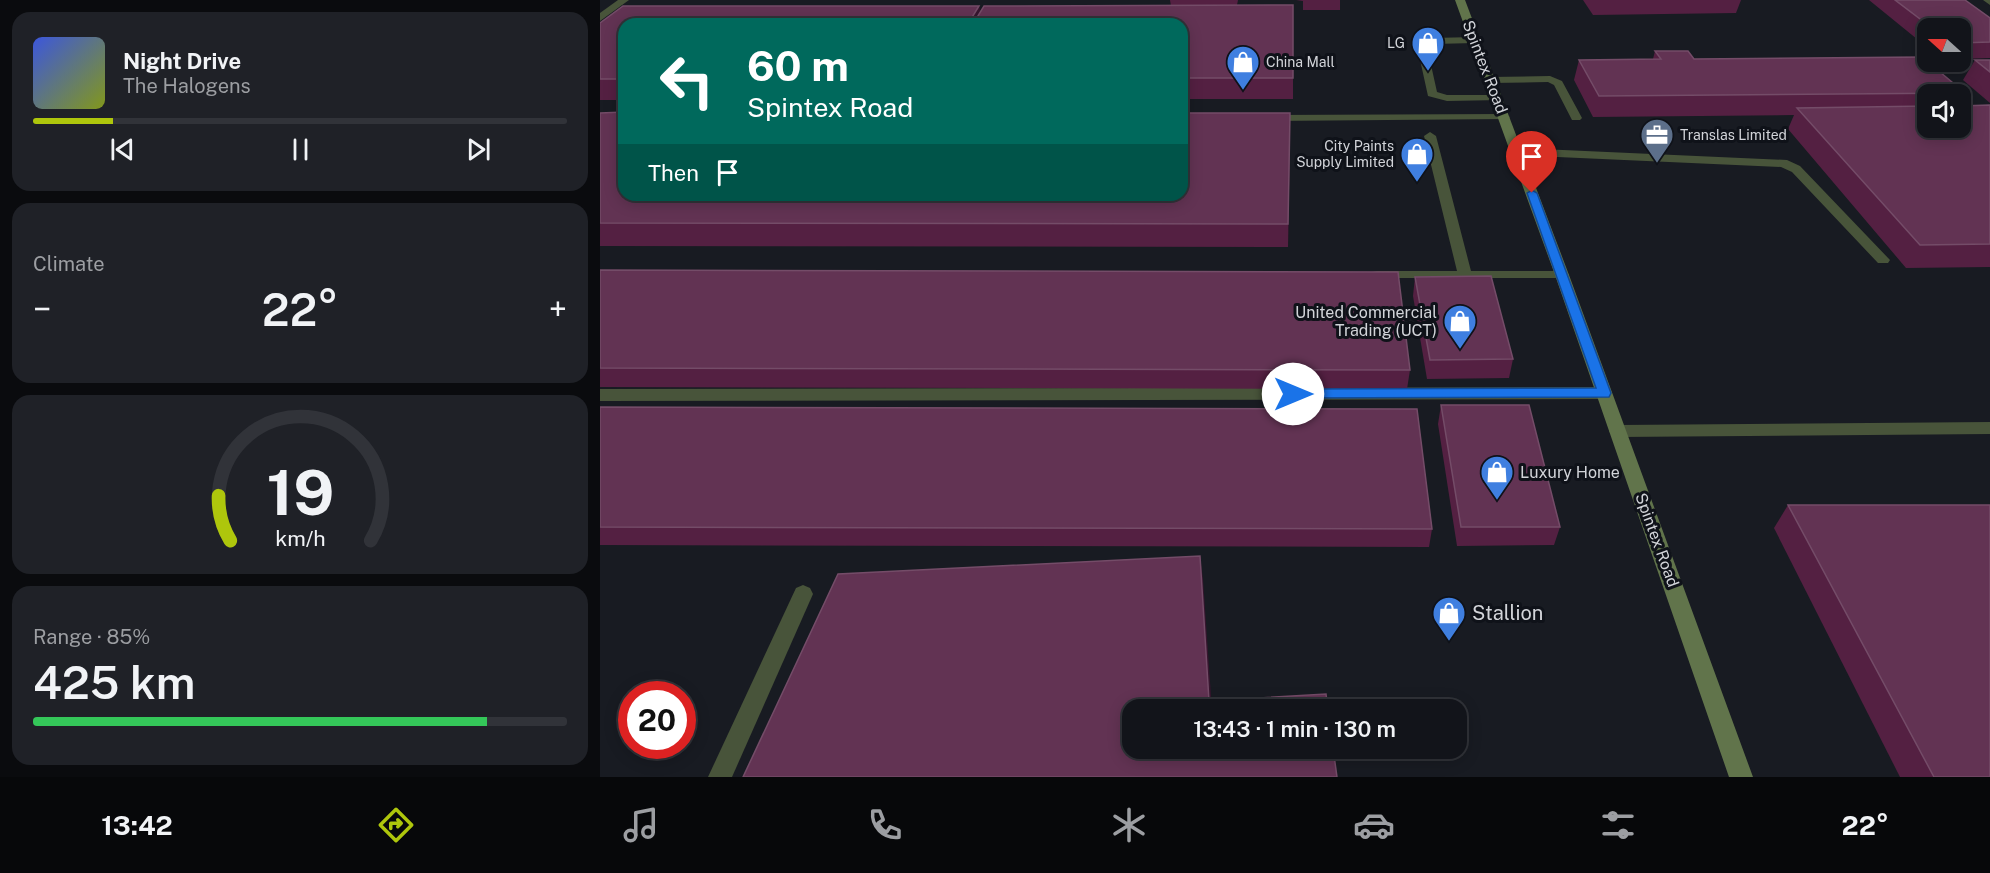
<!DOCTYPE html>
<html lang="en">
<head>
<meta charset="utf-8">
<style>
	:root { --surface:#12141a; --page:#1f2127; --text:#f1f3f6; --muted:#9c9ea2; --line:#313339; --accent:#aec60c }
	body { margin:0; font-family:"Public Sans",sans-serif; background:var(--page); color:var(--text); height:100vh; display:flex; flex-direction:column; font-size:22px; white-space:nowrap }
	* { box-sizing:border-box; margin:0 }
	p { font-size:20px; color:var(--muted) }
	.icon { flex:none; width:33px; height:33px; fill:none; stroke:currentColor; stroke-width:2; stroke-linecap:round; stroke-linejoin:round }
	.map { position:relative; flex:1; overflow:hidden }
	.sheet { display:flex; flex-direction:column; gap:12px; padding:12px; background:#0a0b0e; width:600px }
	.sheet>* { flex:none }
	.banner { position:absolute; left:18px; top:18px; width:570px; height:183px; border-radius:18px; box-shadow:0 3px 15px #0003,0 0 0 2px var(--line); background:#00695c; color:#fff; overflow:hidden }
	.needle { width:39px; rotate:291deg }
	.buttons { position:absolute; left:1317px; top:18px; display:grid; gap:12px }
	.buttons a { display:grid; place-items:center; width:54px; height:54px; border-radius:12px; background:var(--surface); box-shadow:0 3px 15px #0003,0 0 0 2px var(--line); font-size:30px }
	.speed { position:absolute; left:18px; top:681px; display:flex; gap:12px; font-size:30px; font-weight:700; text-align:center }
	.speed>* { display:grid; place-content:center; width:78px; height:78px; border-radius:50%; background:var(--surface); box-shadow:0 3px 15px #0003,0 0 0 2px var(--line); line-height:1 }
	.speed .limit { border:9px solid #d22; background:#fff; color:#111 }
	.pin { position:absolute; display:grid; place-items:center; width:51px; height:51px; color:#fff; margin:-62px -26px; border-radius:50% 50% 50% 0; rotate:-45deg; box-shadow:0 0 6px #0007 }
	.pin .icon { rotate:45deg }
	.me { position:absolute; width:66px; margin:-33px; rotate:90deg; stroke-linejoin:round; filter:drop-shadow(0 0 4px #0008) }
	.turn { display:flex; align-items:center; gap:21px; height:126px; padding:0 30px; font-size:27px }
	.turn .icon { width:78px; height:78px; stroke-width:2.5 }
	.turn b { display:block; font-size:42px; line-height:51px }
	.then { display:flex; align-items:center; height:57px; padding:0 30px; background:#0003; gap:12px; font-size:22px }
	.big { font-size:45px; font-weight:600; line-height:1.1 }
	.sheet .tile { flex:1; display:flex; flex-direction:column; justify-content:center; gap:9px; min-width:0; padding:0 21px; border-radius:18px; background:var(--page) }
	.sheet .dial { align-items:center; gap:0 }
	.dial svg { height:156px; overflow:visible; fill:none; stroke:var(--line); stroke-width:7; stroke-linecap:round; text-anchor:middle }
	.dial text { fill:var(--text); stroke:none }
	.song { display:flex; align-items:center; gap:18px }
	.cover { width:72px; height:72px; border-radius:9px; background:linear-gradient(135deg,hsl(230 70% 55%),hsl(70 70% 35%)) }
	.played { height:6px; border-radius:3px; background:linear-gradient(90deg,var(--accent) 15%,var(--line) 15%) }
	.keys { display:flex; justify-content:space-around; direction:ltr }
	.heat { display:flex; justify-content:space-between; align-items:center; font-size:33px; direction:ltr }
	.charge { height:9px; border-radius:4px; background:linear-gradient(90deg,#34c759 85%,var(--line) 0) }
	.trip { position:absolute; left:522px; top:699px; width:345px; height:60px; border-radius:18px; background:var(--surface); box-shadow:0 3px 15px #0003,0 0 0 2px var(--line); font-weight:600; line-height:60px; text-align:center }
	.tabs { display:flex; height:96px; justify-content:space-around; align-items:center; background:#07080a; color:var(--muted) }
	.tabs .icon { width:42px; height:42px }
	.tabs .on { color:var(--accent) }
	.tabs b { font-size:27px; color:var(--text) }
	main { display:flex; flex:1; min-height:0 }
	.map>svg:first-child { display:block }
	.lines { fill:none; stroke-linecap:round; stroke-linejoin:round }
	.service { fill:#48543a; fill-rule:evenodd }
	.minor { fill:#48543a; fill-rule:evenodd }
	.secondary { fill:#61744b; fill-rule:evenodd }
	.wall { fill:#542042 }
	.shaded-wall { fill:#37162f }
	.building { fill:#623353; stroke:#744c68; stroke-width:1.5 }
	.route { fill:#1a73e8; stroke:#114b97; stroke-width:1.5 }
	.labels { text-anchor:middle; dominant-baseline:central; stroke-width:6; stroke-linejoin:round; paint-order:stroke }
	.far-poi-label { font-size:14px; fill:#d2d4d9; stroke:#0f1219; text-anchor:end }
	.street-label { font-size:16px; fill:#d2d4d9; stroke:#0f1219 }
	.poi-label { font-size:16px; fill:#d2d4d9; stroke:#0f1219; text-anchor:end }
	.near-poi-label { font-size:20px; fill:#d2d4d9; stroke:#0f1219; text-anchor:start }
</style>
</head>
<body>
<main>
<section class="sheet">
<div class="tile">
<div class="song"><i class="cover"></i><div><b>Night Drive</b><p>The Halogens</p></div></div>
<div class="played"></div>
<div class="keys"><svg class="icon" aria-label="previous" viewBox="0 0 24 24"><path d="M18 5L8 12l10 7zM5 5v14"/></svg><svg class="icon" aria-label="pause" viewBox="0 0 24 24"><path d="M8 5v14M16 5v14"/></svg><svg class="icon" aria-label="next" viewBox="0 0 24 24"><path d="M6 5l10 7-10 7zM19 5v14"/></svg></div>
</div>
<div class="tile"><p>Climate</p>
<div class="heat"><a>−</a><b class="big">22°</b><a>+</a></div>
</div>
<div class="tile dial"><svg viewBox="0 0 100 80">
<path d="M14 69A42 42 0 1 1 86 69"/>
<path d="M14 69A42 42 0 0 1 8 46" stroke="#aec60c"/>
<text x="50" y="56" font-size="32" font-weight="700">19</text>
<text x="50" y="72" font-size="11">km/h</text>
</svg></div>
<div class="tile"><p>Range · 85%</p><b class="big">425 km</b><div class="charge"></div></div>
</section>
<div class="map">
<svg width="1390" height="777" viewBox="0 0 1390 777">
	<rect width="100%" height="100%" fill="#181b22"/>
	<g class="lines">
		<!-- service -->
		<g class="service">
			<path d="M 18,0 L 29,0 L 0,21 L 0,13 Z"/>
			<path d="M 832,38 L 875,37 L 880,40 L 875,43 L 834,44 L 827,47 L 837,92 L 847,95 L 897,95 L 903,98 L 901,100 L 847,101 L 828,96 L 817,46 Z"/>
			<path d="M 950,76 L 962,81 L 982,118 L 980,120 L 972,120 L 954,85 L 948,82 L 890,83 L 885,80 L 890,77 Z"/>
			<path d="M 904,114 L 910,117 L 908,119 L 668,121 L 662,118 L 668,115 Z"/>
			<path d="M 830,132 L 836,136 L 871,271 L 962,271 L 967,272 L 969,275 L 967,278 L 772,278 L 770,275 L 772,272 L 777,271 L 857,271 L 824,136 Z"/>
			<path d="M 917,148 L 1187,160 L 1200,166 L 1290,260 L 1288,263 L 1278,263 L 1192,172 L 1181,167 L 913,155 L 911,152 Z"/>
			<path d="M 1004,387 L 1010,389 L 1012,393 L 1010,397 L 1004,399 L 0,401 L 0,389 Z"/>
			<path d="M 1390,422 L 1390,434 L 1018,437 L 1012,436 L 1009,431 L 1012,426 L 1018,425 Z"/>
			<path d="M 203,585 L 210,588 L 213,594 L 132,777 L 108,777 L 196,588 Z"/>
		</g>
		<!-- minor -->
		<path class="minor" d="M 1383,0 L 1390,0 L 1390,5 Z"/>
		<!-- secondary -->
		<path class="secondary" d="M 855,0 L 865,0 L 969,275 L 1153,777 L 1129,777 L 955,275 Z"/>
	</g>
	<!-- wall -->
	<g class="wall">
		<path d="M 570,0 L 638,0 L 637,5 L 693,5 L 693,99 L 582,99 L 582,24 L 24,24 L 24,100 L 0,100 L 0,23 L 571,6 Z"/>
		<path d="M 696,0 L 740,0 L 740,10 L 703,10 L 703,1 Z"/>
		<path d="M 983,0 L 1141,0 L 1136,13 L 993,15 Z"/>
		<path d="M 1269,0 L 1365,0 L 1390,18 L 1390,58 L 1360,59 L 1360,28 L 1328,28 L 1328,48 Z"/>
		<path d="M 1055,51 L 1094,59 L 1365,93 L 1360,100 L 1360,94 L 1328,94 L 1328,128 L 1390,105 L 1390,267 L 1306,268 L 1188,129 L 1194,115 L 993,117 L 974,80 L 979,60 L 1053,59 Z"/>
		<path d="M 1375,60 L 1390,60 L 1390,103 L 1363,80 Z"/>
		<path d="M 0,113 L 690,135 L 688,247 L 0,246 Z"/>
		<path d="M 0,270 L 810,370 L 807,389 L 0,387 Z"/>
		<path d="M 815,277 L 913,359 L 909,378 L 827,379 L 813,296 Z"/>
		<path d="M 841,405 L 960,527 L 954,545 L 857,546 L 838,424 Z"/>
		<path d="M 0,407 L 832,529 L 829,547 L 0,545 Z"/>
		<path d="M 1188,505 L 1390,777 L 1300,777 L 1174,528 Z"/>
	</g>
	<!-- shaded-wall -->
	<g class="shaded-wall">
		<path d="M 379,6 L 384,24 L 368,24 Z"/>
		<path d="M 690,113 L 690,135 L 688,247 L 688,224 Z"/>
		<path d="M 600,556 L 603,579 L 612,710 L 609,701 Z"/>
	</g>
	<!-- building -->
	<g class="building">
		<path d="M 1295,0 L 1365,0 L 1390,18 L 1390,42 L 1360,43 L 1360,28 L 1332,28 Z"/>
		<path d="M 693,5 L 693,78 L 582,78 L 582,24 L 373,24 L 384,6 Z"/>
		<path d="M 23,6 L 379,6 L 368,24 L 24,24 L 24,79 L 0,79 L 0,23 Z"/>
		<path d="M 1055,51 L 1088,51 L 1094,59 L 1322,57 L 1365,93 L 999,96 L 979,60 L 1061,59 Z"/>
		<path d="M 1375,60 L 1390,60 L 1390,72 Z"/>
		<path d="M 1390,105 L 1390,244 L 1320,245 L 1197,108 L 1328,106 L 1328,128 L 1360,128 L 1360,106 Z"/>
		<path d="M 24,112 L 24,195 L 582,195 L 582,113 L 690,113 L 688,224 L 0,223 L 0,113 Z"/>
		<path d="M 0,270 L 798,272 L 810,370 L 0,368 Z"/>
		<path d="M 891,276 L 913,359 L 830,360 L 815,277 Z"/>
		<path d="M 841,405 L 929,405 L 960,527 L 861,527 Z"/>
		<path d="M 0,407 L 817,409 L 832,529 L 0,527 Z"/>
		<path d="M 1188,505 L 1390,505 L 1390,777 L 1334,777 Z"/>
		<path d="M 600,556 L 609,701 L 726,694 L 728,710 L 532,710 L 532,748 L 733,748 L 737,777 L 143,777 L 238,574 Z"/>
	</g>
	<!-- route -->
	<path class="route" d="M 932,190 L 937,193 L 1011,393 L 1009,397 L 689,398 L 687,394 L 689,391 L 693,389 L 996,388 L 927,193 Z"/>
	<!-- icons -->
	<defs>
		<g id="shop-pin" transform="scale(1.725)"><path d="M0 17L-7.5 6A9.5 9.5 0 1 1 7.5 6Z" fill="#3f7fe0" stroke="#0f1219"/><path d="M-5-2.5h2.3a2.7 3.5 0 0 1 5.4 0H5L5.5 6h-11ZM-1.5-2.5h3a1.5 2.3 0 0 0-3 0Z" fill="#fff"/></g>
		<g id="office-pin" transform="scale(1.725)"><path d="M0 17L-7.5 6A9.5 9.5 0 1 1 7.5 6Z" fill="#5c6f8a" stroke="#0f1219"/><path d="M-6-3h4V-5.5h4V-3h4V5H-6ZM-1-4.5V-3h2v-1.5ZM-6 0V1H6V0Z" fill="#fff"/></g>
	</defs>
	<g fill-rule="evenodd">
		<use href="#shop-pin" x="828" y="43"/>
		<use href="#shop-pin" x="643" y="62"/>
		<use href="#office-pin" x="1057" y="135"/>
		<use href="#shop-pin" x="817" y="154"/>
		<use href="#shop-pin" x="860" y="321"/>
		<use href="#shop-pin" x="897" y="472"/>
		<use href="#shop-pin" x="849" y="613"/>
	</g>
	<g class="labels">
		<!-- far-poi labels -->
		<g class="far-poi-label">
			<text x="805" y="43">LG</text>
			<text x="666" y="62" text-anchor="start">China Mall</text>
			<text x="1080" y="135" text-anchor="start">Translas Limited</text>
			<text x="794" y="146">City Paints<tspan x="794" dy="16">Supply Limited</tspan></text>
		</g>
		<!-- street labels -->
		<g class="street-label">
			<text transform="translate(885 67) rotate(69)">Spintex Road</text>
			<text transform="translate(1057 540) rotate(70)">Spintex Road</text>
		</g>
		<!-- poi labels -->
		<g class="poi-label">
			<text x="837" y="312">United Commercial<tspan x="837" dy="18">Trading (UCT)</tspan></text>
			<text x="920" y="472" text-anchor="start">Luxury Home</text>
		</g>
		<!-- near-poi labels -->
		<g class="near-poi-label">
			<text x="872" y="613">Stallion</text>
		</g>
	</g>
</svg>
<div class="buttons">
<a><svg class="needle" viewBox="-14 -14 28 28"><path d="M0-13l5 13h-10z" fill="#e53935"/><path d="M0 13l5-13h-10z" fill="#9c9ea2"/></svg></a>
<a><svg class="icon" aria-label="sound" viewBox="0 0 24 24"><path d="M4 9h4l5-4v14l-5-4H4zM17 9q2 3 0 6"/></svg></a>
</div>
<div class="speed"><div class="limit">20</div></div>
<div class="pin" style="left:932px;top:193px;background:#d93025"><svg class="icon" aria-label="arrive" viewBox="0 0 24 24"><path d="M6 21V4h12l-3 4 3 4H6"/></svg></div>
<svg class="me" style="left:693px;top:394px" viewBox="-20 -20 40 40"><circle r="19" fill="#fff"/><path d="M0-13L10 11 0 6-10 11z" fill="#1a73e8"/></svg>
<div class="trip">13:43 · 1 min · 130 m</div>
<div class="banner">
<div class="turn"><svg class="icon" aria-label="left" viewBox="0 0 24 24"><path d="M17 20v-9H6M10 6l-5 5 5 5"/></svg><div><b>60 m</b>Spintex Road</div></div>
<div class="then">Then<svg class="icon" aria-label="arrive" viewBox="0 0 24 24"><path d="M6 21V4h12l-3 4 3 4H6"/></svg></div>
</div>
</div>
</main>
<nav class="tabs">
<b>13:42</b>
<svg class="icon on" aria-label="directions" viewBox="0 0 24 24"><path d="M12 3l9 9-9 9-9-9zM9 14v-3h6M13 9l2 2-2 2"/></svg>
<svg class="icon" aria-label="music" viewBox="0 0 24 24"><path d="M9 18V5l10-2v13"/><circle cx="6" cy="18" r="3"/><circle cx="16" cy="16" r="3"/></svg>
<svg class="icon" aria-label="phone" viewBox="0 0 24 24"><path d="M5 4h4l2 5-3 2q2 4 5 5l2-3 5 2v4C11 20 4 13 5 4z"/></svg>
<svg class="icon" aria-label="climate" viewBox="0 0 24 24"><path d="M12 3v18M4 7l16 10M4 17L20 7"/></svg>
<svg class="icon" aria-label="car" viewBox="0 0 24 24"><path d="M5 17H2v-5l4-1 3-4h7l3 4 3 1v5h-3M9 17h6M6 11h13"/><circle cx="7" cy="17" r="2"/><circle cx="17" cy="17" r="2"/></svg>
<svg class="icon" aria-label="filters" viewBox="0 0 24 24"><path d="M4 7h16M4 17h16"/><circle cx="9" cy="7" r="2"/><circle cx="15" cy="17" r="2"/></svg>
<b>22°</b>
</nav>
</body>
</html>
